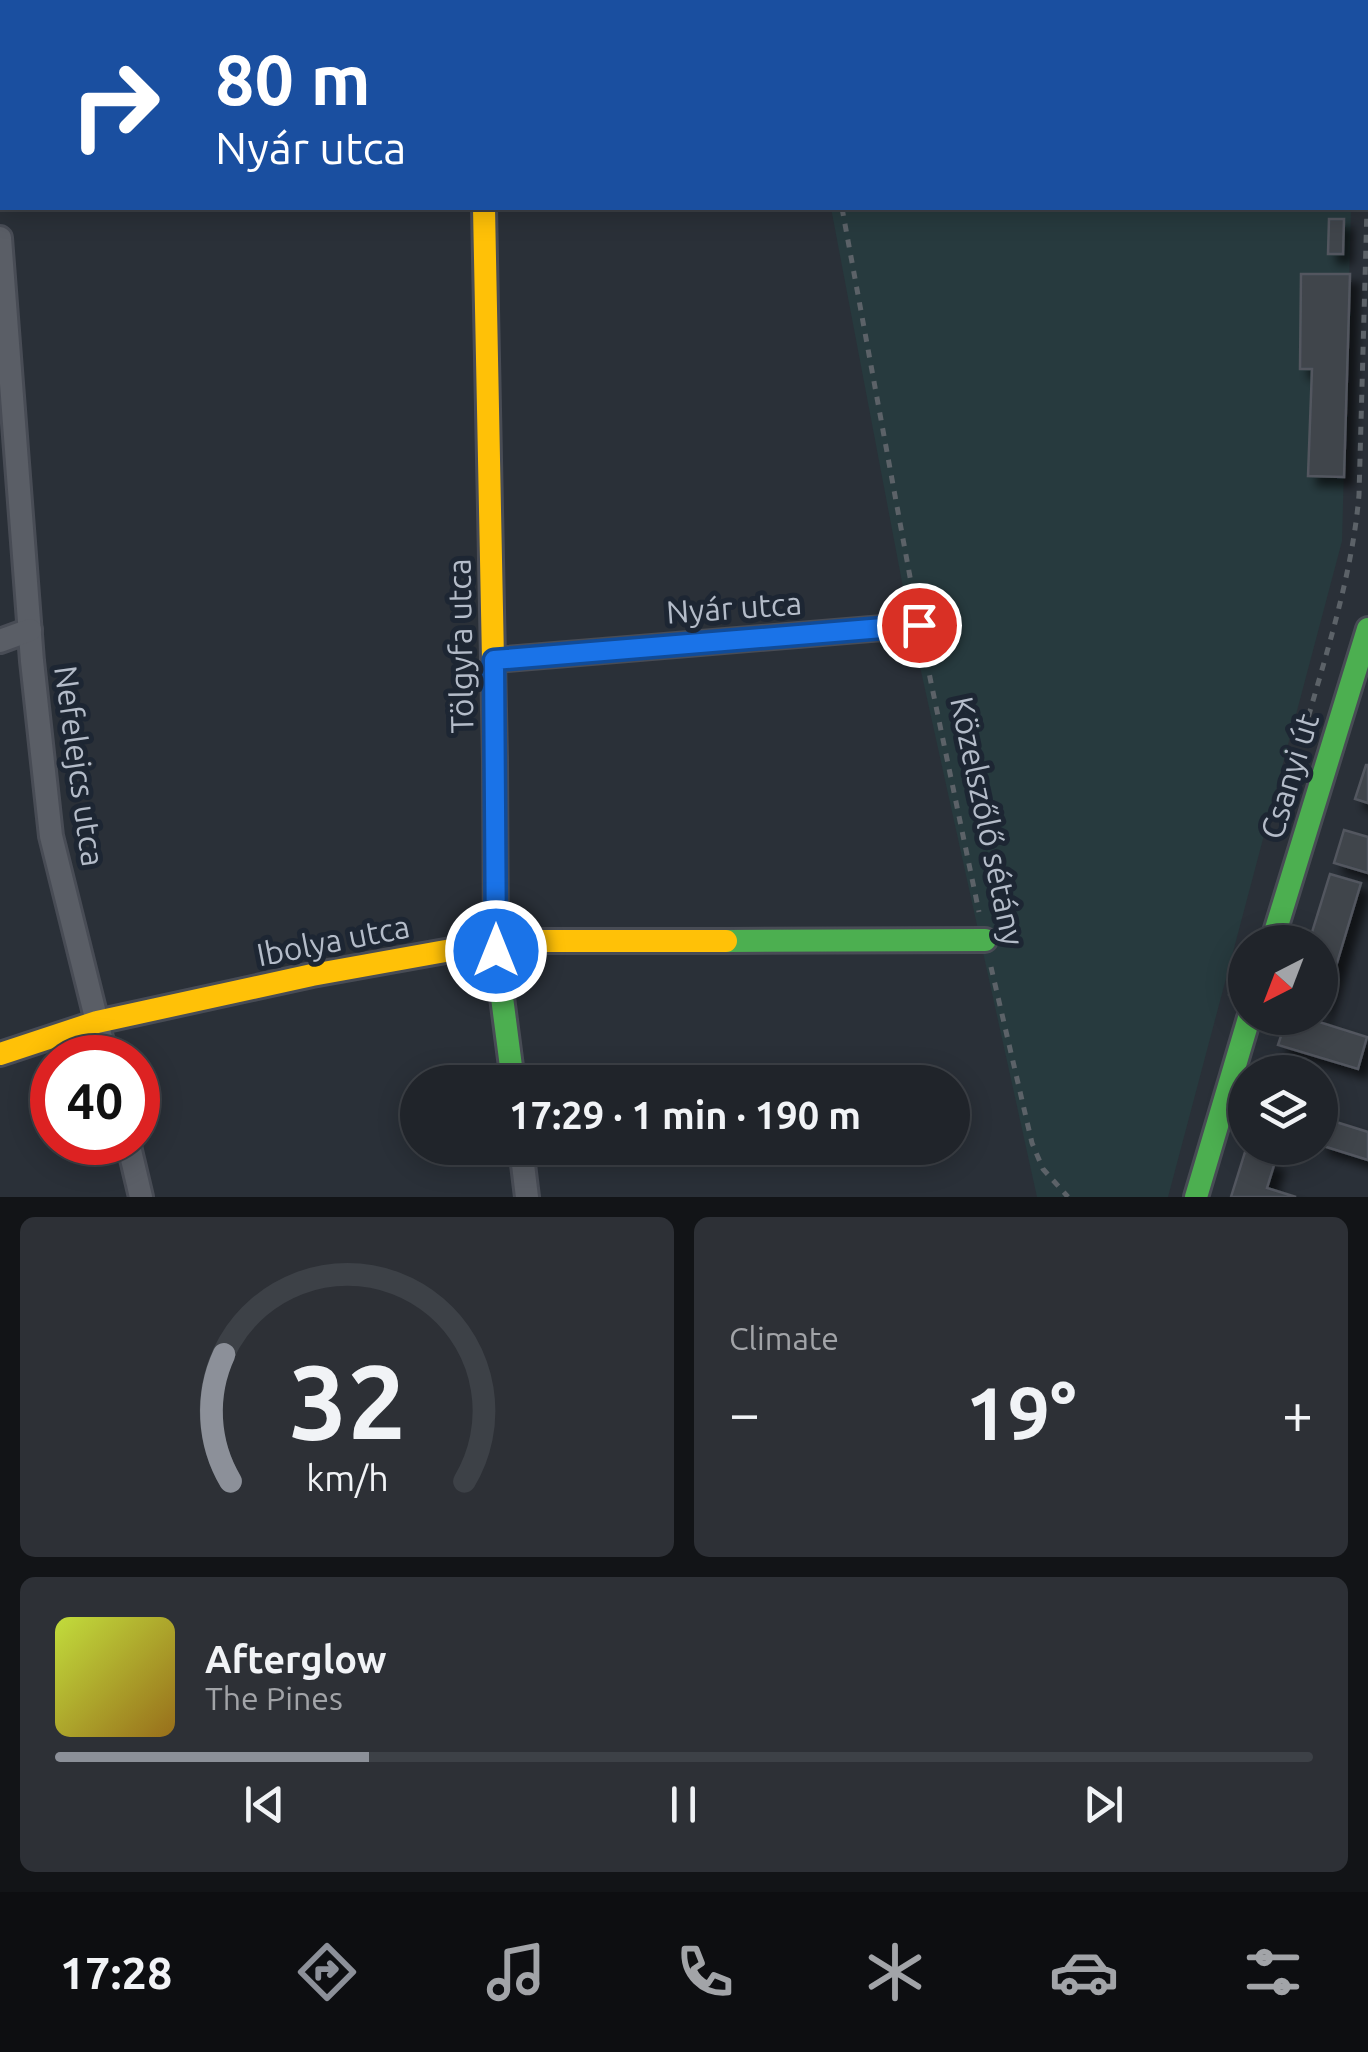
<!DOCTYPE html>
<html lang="en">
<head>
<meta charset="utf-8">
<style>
	:root { --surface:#20242a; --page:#2d3036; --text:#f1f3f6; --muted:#a2a4a8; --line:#3d4147; --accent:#8c9099 }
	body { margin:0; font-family:Ubuntu,sans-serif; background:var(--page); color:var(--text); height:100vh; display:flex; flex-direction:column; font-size:38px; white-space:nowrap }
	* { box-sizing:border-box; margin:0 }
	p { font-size:32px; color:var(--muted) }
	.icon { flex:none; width:55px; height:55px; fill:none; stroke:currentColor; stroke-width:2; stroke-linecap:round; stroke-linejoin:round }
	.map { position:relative; height:1197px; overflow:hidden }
	.side { display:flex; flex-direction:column; gap:20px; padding:20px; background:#121417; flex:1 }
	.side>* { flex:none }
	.banner { position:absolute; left:0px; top:0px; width:1370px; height:210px; box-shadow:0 5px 25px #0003,0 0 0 2px var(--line); background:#1a4fa0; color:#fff; overflow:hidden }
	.needle { width:65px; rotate:222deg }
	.controls { position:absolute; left:1228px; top:925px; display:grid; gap:20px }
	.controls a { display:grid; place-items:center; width:110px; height:110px; border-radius:50%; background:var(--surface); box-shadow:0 5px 25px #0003,0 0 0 2px var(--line); font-size:50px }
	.speed { position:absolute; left:30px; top:1035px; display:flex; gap:20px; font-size:50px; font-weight:700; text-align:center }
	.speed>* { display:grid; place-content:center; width:130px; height:130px; border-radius:50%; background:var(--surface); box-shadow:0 5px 25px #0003,0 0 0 2px var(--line); line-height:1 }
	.speed .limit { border:15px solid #d22; background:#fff; color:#111 }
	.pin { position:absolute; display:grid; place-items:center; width:85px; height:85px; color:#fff; margin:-42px; border:5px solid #fff; border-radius:50%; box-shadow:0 2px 10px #0007 }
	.me { position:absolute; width:110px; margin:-55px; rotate:0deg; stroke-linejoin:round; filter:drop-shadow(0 0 8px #0008) }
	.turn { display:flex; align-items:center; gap:35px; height:210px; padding:0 50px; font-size:45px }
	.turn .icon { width:130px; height:130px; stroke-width:2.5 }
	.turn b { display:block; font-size:70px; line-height:85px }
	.big { font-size:75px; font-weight:700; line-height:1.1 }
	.side .card { flex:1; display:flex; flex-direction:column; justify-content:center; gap:15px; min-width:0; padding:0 35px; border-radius:15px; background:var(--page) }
	.side .dial { align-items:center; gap:0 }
	.dial svg { height:260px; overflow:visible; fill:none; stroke:var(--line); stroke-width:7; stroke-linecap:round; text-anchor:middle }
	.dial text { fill:var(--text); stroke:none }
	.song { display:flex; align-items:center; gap:30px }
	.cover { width:120px; height:120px; border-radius:15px; background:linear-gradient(135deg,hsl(70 70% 55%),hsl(40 70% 35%)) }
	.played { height:10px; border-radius:5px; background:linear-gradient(90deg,var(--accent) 25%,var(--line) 25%) }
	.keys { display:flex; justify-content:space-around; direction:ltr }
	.heat { display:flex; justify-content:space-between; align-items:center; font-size:55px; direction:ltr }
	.side .tiles { flex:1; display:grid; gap:20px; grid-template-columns:1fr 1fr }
	.card:last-child { grid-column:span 2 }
	.trip { position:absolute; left:400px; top:1065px; width:570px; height:100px; border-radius:50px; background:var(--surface); box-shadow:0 5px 25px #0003,0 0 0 2px var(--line); font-weight:700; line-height:100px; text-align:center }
	.menu { display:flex; height:160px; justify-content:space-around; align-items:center; background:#0d0e11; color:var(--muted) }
	.menu .icon { width:70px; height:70px }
	.menu .active { color:var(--accent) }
	.menu b { font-size:45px; color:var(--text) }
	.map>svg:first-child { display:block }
	.green { fill:#273a3e }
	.building { fill:#3f444c; stroke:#52575f; stroke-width:2.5; filter:url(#shadow) }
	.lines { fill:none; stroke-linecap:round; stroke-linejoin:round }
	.lane-casing { stroke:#484c55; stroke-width:16 }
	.street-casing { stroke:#484c55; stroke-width:28 }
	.fast-casing { stroke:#484c55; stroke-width:28 }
	.slow-casing { stroke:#484c55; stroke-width:28 }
	.path { stroke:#5c6268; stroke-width:5; stroke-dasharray:8 8; stroke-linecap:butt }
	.lane { stroke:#5a5e66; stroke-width:11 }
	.street { stroke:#5a5e66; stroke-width:22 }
	.fast { stroke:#4caf50; stroke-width:22 }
	.slow { stroke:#ffc107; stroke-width:22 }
	.route-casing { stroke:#114b97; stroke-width:25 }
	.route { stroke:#1a73e8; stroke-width:18 }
	.labels { text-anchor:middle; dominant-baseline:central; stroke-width:10; stroke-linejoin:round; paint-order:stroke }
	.street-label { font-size:32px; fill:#b4bcc9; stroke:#1d2633 }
</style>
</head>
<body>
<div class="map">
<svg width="1368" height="1197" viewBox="0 0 1368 1197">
	<defs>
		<filter id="shadow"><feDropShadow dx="9" dy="9" stdDeviation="5" flood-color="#0009"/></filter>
	</defs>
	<rect width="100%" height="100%" fill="#2a3038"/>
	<!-- green -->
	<g class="green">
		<path d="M 0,0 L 1357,0 L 1357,2 L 2,2 L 2,147 L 0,147 Z"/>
		<path d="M 831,208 L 1351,208 L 1342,541 L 1168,1197 L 1037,1197 L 906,603 Z"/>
	</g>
	<!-- building -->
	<g class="building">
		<path d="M 1329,219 L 1344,219 L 1343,254 L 1328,254 Z"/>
		<path d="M 1301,274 L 1350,274 L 1344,477 L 1308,476 L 1312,369 L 1300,369 Z"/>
		<path d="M 1366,765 L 1368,765 L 1368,803 L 1355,799 Z"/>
		<path d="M 1344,830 L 1368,837 L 1368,873 L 1334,863 Z"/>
		<path d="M 1330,874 L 1361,883 L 1334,973 L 1320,968 L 1320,942 L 1309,942 Z"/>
		<path d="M 1320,968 L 1334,973 L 1319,1022 L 1367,1037 L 1358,1069 L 1278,1045 L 1287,1018 L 1320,1018 Z"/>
		<path d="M 1320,1117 L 1368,1132 L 1368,1160 L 1320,1145 Z"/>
		<path d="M 1245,1152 L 1275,1162 L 1267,1188 L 1296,1197 L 1231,1197 Z"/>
	</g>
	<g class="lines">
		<!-- lane casing -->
		<g class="lane-casing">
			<path id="lane" d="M 814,0 L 815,2"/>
		</g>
		<!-- street casing -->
		<g class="street-casing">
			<g id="street">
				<path d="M 0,147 L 2,147"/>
				<path d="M 0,238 L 32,661 L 51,836 L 106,1058"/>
				<path d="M 0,641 L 30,630"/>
				<path d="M 494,660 L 919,625"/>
				<path d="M 128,1142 L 141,1197"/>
				<path d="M 521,1148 L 527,1197"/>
			</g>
		</g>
		<!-- fast casing -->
		<g class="fast-casing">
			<g id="fast">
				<path d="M 495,760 L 496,951 L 513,1082"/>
				<path d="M 726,941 L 985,940"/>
				<path d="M 1272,942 L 1368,629"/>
				<path d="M 1196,1197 L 1249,1018"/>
			</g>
		</g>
		<!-- slow casing -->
		<g class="slow-casing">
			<g id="slow">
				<path d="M 484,208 L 495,760"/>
				<path d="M 0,1054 L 97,1022 L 312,975 L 501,941 L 726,941"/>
			</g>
		</g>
		<!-- path -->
		<g class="path">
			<path d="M 1368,180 L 1368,161"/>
			<path d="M 842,208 L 915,604"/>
			<path d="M 923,644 L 979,912"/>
			<path d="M 1304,732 C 1326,654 1352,576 1359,495 L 1367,208"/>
			<path d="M 991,967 L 1032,1143 L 1043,1169 L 1068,1197"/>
			<path d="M 1230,996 L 1244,949"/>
		</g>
		<!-- lane -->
		<use href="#lane" class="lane"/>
		<!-- street -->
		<use href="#street" class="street"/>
		<!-- fast -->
		<use href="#fast" class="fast"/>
		<!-- slow -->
		<use href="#slow" class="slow"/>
	</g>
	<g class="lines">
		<!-- route casing -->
		<g class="route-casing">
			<path id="route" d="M 496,951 L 494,660 L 919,625"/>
		</g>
		<!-- route -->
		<use href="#route" class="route"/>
	</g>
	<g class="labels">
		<!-- street labels -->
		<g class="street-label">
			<text transform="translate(734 607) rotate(-4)">Nyár utca</text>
			<text transform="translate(460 646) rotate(-91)">Tölgyfa utca</text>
			<text transform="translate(80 766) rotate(82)">Nefelejcs utca</text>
			<text transform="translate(1289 776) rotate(-73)">Csanyi út</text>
			<text transform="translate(988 821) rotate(78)">Közelszőlő sétány</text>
			<text transform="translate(333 940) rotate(-11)">Ibolya utca</text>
		</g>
	</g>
</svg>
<div class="controls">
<a><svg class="needle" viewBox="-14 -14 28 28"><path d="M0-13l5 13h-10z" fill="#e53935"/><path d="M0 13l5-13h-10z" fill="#a2a4a8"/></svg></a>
<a><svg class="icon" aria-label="layers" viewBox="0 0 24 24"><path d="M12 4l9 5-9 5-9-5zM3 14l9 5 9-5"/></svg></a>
</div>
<div class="speed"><div class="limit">40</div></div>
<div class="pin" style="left:919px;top:625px;background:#d93025"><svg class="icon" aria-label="arrive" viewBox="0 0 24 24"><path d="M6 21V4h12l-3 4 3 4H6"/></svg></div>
<svg class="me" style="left:496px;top:951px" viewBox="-20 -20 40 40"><circle r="17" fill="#1a73e8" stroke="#fff" stroke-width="3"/><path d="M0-11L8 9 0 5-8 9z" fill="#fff"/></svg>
<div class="trip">17:29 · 1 min · 190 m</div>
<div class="banner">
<div class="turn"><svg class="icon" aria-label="right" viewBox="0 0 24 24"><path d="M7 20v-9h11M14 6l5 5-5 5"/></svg><div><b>80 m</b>Nyár utca</div></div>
</div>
</div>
<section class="side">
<div class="tiles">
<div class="card dial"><svg viewBox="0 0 100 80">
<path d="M14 69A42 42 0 1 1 86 69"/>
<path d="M14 69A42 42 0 0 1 12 30" stroke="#8c9099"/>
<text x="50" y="56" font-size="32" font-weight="700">32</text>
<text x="50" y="72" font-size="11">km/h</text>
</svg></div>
<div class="card"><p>Climate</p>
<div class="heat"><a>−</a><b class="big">19°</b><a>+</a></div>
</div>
<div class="card">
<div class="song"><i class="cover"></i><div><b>Afterglow</b><p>The Pines</p></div></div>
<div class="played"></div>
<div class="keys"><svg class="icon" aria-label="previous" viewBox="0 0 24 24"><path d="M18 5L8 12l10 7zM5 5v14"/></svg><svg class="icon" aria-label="pause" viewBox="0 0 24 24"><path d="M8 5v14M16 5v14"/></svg><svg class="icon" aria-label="next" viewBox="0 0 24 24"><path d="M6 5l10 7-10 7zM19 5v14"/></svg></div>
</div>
</div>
</section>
<nav class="menu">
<b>17:28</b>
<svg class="icon active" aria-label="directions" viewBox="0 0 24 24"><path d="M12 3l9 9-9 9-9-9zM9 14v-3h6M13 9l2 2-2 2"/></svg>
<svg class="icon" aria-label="music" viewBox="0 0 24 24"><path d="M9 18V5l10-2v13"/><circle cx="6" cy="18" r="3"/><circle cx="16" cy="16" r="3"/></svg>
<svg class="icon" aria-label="phone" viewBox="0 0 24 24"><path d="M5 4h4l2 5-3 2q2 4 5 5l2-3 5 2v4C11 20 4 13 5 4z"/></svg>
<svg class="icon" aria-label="climate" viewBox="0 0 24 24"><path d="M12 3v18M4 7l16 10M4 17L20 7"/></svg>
<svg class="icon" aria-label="car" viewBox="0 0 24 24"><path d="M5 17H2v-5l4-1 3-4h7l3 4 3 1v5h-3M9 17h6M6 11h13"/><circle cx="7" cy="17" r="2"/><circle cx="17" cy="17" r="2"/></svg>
<svg class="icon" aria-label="filters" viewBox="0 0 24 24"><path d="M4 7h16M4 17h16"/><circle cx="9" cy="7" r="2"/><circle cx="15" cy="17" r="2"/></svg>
</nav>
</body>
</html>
